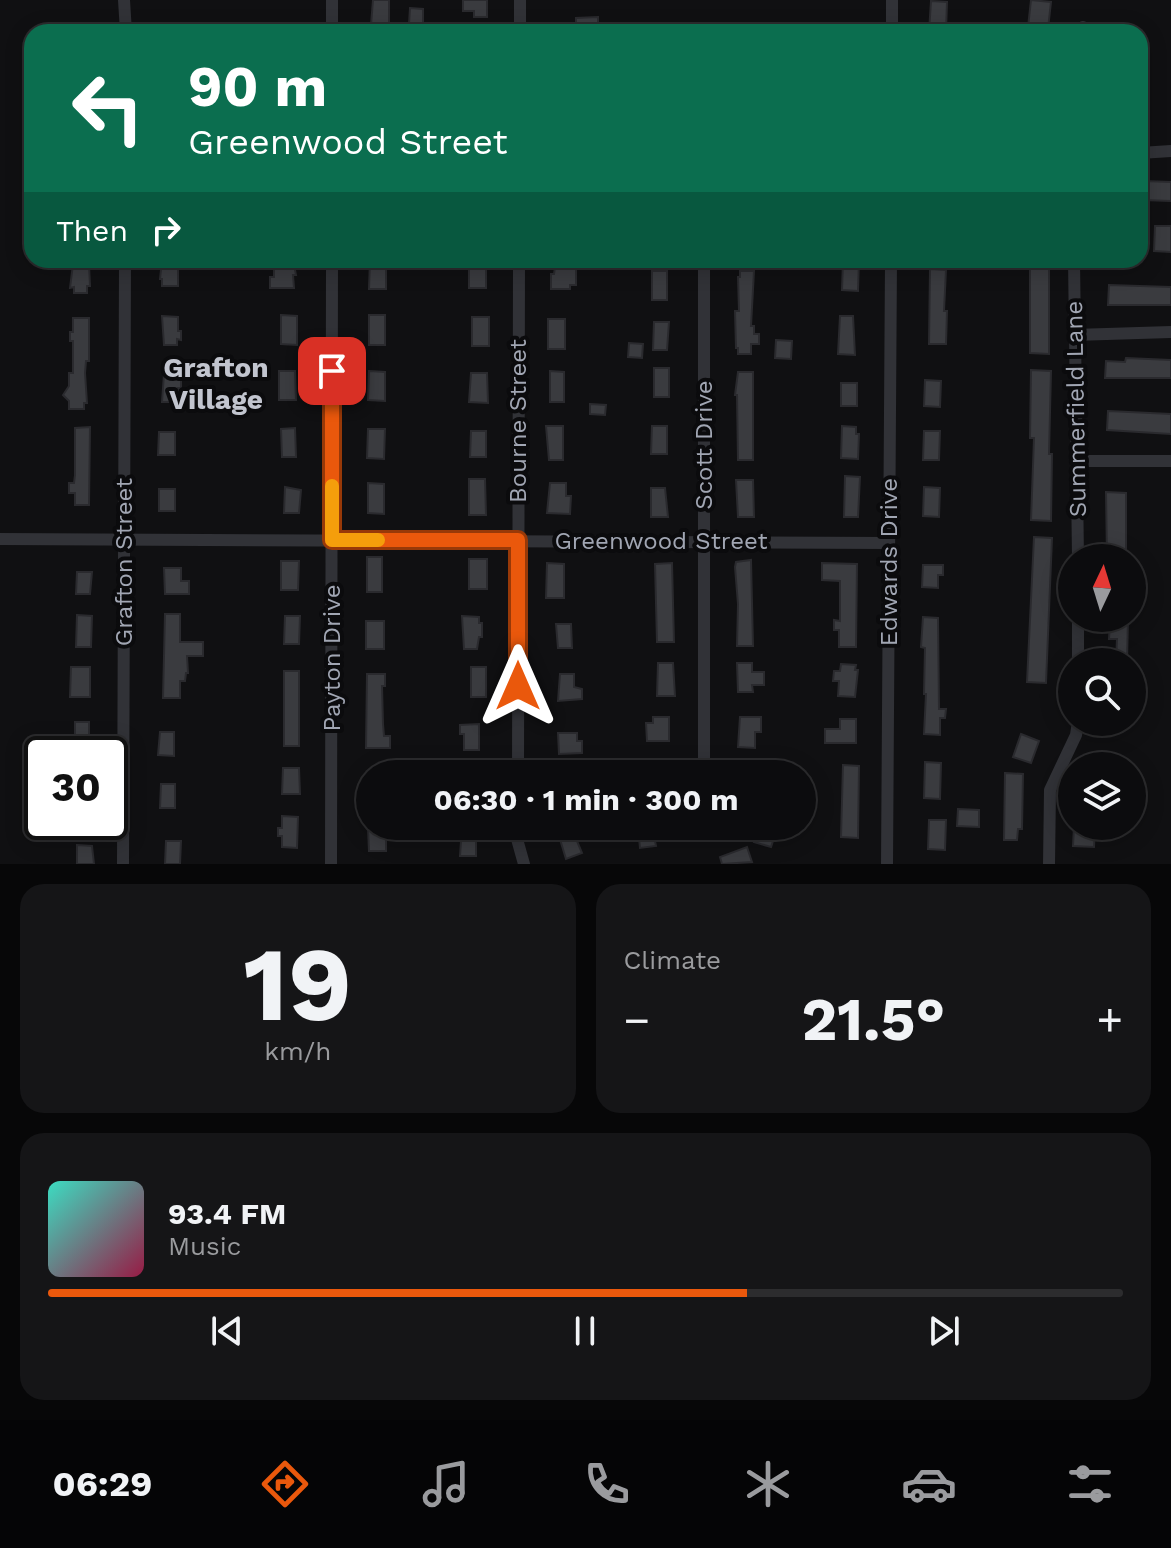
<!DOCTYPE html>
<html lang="en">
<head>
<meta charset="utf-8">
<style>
	:root { --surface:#0c0c0e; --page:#151517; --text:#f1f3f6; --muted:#9a9b9e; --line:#2c2c2e; --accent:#ea580c }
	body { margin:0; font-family:"Work Sans",sans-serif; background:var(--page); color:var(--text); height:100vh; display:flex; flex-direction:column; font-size:30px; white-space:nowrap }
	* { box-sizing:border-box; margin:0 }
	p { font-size:26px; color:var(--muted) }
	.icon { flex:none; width:44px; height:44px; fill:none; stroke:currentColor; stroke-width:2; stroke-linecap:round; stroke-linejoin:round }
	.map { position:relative; height:864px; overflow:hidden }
	.drawer { display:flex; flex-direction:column; gap:20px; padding:20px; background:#070708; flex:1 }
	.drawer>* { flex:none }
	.banner { position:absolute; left:24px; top:24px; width:1124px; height:244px; border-radius:24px; box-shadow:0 4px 20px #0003,0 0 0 2px var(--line); background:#0b6e4f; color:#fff; overflow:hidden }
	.needle { width:52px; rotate:4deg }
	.tools { position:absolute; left:1058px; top:544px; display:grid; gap:16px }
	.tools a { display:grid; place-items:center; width:88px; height:88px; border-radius:50%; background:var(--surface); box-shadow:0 4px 20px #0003,0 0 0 2px var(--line); font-size:40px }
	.speed { position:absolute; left:24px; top:736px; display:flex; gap:16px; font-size:40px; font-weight:700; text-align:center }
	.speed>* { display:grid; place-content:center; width:104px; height:104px; border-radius:50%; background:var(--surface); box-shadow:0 4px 20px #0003,0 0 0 2px var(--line); line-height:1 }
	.speed .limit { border:4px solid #111; border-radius:12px; background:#fff; color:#111 }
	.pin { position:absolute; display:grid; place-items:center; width:68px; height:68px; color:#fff; margin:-34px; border-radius:16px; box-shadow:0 4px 12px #0006 }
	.me { position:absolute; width:88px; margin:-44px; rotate:0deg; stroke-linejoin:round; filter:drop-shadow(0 0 6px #0008) }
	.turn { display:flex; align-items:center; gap:28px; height:168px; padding:0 32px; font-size:36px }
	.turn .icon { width:104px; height:104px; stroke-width:2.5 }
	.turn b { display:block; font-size:56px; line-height:68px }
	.then { display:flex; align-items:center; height:76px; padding:0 32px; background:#0003; gap:16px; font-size:30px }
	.big { font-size:60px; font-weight:700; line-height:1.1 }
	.drawer .card { flex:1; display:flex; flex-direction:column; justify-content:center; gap:12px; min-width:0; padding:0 28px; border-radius:24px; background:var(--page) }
	.drawer .dial { align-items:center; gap:0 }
	.dial b { font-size:104px; line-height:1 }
	.song { display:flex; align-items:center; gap:24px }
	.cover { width:96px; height:96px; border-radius:12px; background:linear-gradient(135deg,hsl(170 70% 55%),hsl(340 70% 35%)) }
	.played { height:8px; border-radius:4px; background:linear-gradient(90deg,var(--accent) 65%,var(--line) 65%) }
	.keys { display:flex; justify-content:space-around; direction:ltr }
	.heat { display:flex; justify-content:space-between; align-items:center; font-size:44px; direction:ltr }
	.drawer .tiles { flex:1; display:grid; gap:20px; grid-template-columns:1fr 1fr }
	.card:last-child { grid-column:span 2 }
	.trip { position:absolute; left:356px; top:760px; width:460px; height:80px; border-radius:40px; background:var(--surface); box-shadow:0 4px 20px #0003,0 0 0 2px var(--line); font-weight:700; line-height:80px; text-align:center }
	.menu { display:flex; height:128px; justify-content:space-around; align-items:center; background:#050506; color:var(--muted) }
	.menu .icon { width:56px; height:56px }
	.menu .on { color:var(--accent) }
	.menu b { font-size:36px; color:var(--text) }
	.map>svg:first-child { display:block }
	.building { fill:#3a3b3f; stroke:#2a2a2e; stroke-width:2 }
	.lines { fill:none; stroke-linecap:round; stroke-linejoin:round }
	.minor { stroke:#313237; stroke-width:12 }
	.route-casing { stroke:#983908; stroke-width:20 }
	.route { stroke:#ea580c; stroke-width:14 }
	.slow { stroke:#f59e0b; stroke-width:14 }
	.labels { text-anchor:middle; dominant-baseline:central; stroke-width:8; stroke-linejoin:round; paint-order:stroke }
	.street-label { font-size:24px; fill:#a1a6b3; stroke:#0b0b0d }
	.quarter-label { font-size:28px; font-weight:bold; fill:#c2c5cf; stroke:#0b0b0d }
</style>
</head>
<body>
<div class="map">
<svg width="1171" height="864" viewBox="0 0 1171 864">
	<rect width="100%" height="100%" fill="#101012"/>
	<!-- building -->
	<g class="building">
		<path d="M 373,0 L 389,0 L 389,25 L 371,25 Z"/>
		<path d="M 463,0 L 487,0 L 487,17 L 474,17 L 474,11 L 463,11 Z"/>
		<path d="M 1031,0 L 1051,2 L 1048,29 L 1028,27 Z"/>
		<path d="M 931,1 L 947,2 L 946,32 L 929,32 Z"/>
		<path d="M 410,8 L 423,9 L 423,24 L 409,24 Z"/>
		<path d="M 598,17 L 598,32 L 576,32 L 576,18 Z"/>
		<rect x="280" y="23" width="18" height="9"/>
		<path d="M 1144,181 L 1171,182 L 1171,201 L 1143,200 Z"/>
		<path d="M 1155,226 L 1171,226 L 1171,252 L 1154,251 Z"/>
		<path d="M 162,260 L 178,260 L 178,286 L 162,286 L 162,279 L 160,279 Z"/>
		<path d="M 278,260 L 293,260 L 296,275 L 293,275 L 294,288 L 270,288 L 270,277 L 274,277 L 274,266 L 278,266 Z"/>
		<path d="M 370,260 L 386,260 L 386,289 L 369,289 Z"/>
		<path d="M 475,260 L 486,260 L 486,288 L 469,288 L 469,264 L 475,264 Z"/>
		<path d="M 556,260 L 576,260 L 576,285 L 570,285 L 570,289 L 551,289 L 551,274 L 554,274 Z"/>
		<path d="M 843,260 L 859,260 L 858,291 L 842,290 Z"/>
		<path d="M 1030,260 L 1049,260 L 1049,354 L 1030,353 Z"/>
		<path d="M 73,264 L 89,264 L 90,286 L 87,286 L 87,293 L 74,293 L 74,287 L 70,288 Z"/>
		<path d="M 930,269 L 946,270 L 944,311 L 947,311 L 946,344 L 929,344 Z"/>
		<rect x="652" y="271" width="15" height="29"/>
		<path d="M 740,271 L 754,271 L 751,326 L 754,326 L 754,334 L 759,334 L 759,344 L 751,344 L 751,354 L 738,354 L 738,348 L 736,348 L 735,311 L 739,311 L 738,277 L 740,277 Z"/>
		<path d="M 1109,285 L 1171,287 L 1171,305 L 1108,305 Z"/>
		<path d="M 281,315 L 297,316 L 297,345 L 281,344 Z"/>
		<rect x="369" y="315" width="16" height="30"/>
		<path d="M 162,316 L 178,317 L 178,331 L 181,331 L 181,340 L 177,339 L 177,345 L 164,345 Z"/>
		<path d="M 840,316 L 853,316 L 855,355 L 838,354 Z"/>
		<rect x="472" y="317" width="17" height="29"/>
		<path d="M 73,318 L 89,318 L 89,361 L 86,361 L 85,373 L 87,403 L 84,403 L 84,409 L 69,409 L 69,401 L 63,395 L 69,386 L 69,373 L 73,373 L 73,341 L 70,341 L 70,332 L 73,332 Z"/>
		<rect x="548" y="319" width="17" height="30"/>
		<path d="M 654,322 L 669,322 L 667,350 L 653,350 Z"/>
		<path d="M 776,340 L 792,341 L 791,359 L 775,358 Z"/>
		<path d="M 629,343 L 643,344 L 642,358 L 628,357 Z"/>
		<path d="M 1126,358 L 1171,360 L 1171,378 L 1105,378 L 1106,361 L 1125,362 Z"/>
		<rect x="654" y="368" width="15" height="29"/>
		<path d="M 1031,370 L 1051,371 L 1049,454 L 1052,454 L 1051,521 L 1031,520 L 1034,438 L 1030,438 Z"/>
		<path d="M 279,371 L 295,371 L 296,400 L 279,400 Z"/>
		<path d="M 369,371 L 385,372 L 385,401 L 368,400 Z"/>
		<path d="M 550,371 L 564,372 L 564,402 L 550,402 Z"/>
		<path d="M 738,372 L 753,372 L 753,460 L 738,460 L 737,395 L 735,395 Z"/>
		<path d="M 471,373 L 487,373 L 488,403 L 469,402 Z"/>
		<path d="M 164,374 L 177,374 L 177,379 L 181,379 L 181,388 L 178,388 L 177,402 L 162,402 Z"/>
		<path d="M 925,380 L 941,381 L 940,407 L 924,406 Z"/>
		<rect x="841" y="383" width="16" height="23"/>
		<path d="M 590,404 L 606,405 L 605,415 L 590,414 Z"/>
		<path d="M 1108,411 L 1171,414 L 1171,434 L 1107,430 Z"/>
		<path d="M 546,426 L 563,426 L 563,460 L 549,460 Z"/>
		<path d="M 652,426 L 667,426 L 667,454 L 651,454 Z"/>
		<path d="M 842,426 L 856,427 L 856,434 L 859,434 L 858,459 L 841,458 Z"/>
		<path d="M 90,427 L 89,505 L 75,505 L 75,493 L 69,493 L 69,483 L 74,483 L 75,475 L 75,428 Z"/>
		<path d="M 295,428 L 296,457 L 282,457 L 281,429 Z"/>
		<path d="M 368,429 L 385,429 L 384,459 L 367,458 Z"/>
		<path d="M 471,431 L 486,431 L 486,457 L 470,457 Z"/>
		<path d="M 924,431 L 940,431 L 939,460 L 923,460 Z"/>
		<path d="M 159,432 L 175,432 L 175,455 L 158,455 Z"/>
		<path d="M 845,476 L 860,477 L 858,517 L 844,517 Z"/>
		<path d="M 469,479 L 485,479 L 486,515 L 469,515 Z"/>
		<path d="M 736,480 L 753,480 L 754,517 L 738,517 Z"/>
		<path d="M 368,483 L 384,484 L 384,514 L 368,513 Z"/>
		<path d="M 550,483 L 566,483 L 566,496 L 571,496 L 570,514 L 547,513 Z"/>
		<path d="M 285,487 L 301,490 L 299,513 L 284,513 Z"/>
		<path d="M 924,487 L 940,488 L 939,517 L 923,516 Z"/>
		<path d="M 651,488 L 665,488 L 668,517 L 651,517 Z"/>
		<rect x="159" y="489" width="16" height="22"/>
		<path d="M 1106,492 L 1126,493 L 1126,558 L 1107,558 Z"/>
		<path d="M 1034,537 L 1052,538 L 1046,683 L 1027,682 Z"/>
		<rect x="367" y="557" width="15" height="35"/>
		<rect x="469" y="559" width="18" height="30"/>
		<path d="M 751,560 L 753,646 L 737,646 L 738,604 L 735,567 L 736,562 Z"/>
		<path d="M 281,561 L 299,561 L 298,590 L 281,590 Z"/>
		<path d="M 547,563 L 564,564 L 564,598 L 546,598 Z"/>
		<path d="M 672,563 L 674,642 L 657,642 L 655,564 Z"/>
		<path d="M 822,563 L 857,564 L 856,647 L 839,647 L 839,630 L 834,630 L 834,620 L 840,621 L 840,581 L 822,580 Z"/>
		<path d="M 923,565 L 943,565 L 943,575 L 938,575 L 938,588 L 922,587 Z"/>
		<path d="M 164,568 L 181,568 L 181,581 L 189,581 L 189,594 L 165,594 Z"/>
		<path d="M 77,572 L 92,572 L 90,594 L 76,594 Z"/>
		<path d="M 165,614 L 180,614 L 180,642 L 203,642 L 203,656 L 187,656 L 188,673 L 186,673 L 185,681 L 180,681 L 180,698 L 163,698 Z"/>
		<path d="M 77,615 L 92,616 L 91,647 L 76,647 Z"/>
		<path d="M 285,616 L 300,616 L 299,644 L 284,644 Z"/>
		<path d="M 462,616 L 479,617 L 479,623 L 482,623 L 482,637 L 479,637 L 477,649 L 464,649 Z"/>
		<path d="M 923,617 L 938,618 L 939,709 L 946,709 L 945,718 L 940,718 L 940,735 L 924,734 L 926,694 L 924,694 L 925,648 L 921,647 Z"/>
		<path d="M 1110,618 L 1128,618 L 1127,662 L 1116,662 L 1117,639 L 1109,639 Z"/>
		<rect x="366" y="621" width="18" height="28"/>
		<path d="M 556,624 L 571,624 L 572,648 L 558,648 Z"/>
		<path d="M 658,663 L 673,663 L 675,696 L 657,696 Z"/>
		<path d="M 737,663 L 752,663 L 752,672 L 764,672 L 764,685 L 752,685 L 753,692 L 738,692 Z"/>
		<path d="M 841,664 L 856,665 L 855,670 L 858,670 L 855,697 L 838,696 L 839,681 L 833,681 L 834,671 L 840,671 Z"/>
		<path d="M 71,667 L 90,667 L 90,697 L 70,697 Z"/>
		<rect x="471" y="667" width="15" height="30"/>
		<rect x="284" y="671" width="15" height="75"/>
		<path d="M 367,674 L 385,674 L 385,686 L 382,686 L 383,724 L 384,736 L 390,736 L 390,748 L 366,748 Z"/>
		<path d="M 560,674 L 574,674 L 574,687 L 582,689 L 582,699 L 558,701 Z"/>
		<path d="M 653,717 L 669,717 L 669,741 L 647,741 L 646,723 L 653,723 Z"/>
		<path d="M 740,717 L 761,717 L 761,732 L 755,732 L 755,748 L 738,747 Z"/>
		<path d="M 840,719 L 856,719 L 856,743 L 825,743 L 825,729 L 840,729 Z"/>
		<rect x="75" y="722" width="14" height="22"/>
		<path d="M 479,724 L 479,750 L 464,750 L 464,734 L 460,734 L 460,725 Z"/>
		<path d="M 160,732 L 174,732 L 174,756 L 158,755 Z"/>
		<path d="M 558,733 L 577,733 L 577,741 L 582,741 L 582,753 L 559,754 Z"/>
		<path d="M 1021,734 L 1039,741 L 1031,763 L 1013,757 Z"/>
		<path d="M 925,762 L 941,763 L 940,799 L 924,798 Z"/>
		<rect x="628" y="763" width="16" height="11"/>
		<path d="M 843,765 L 859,766 L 858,838 L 841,837 Z"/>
		<path d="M 283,768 L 299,768 L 300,794 L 282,794 Z"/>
		<path d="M 1005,773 L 1023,774 L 1022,829 L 1018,829 L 1017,840 L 1004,840 Z"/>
		<path d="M 161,784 L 175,784 L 175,808 L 160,808 Z"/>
		<path d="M 958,809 L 979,810 L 979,827 L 957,826 Z"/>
		<path d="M 282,816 L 298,817 L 297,848 L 282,847 L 282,836 L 278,836 L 278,828 L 282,828 Z"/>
		<path d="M 929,820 L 946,820 L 945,850 L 928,849 Z"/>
		<path d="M 462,826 L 476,826 L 476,856 L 460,856 Z"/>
		<path d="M 633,826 L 656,826 L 658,841 L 655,841 L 656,846 L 640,848 L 639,838 L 634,838 Z"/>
		<path d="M 759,826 L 778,826 L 771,847 L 754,842 Z"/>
		<path d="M 1074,826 L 1095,826 L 1094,847 L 1073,846 Z"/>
		<path d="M 368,828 L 386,828 L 386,851 L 369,851 Z"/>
		<path d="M 572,829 L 582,853 L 566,859 L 558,833 Z"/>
		<path d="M 166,841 L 181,841 L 180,864 L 165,864 Z"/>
		<path d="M 77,845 L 92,846 L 94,864 L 77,864 Z"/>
		<path d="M 747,847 L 752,862 L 722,864 L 720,857 Z"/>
	</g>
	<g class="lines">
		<!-- minor -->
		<g class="minor">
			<path d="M 124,0 L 126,32"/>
			<path d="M 332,0 L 332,32"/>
			<path d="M 520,0 L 520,32"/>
			<path d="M 892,32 L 892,0"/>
			<path d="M 1081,32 L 1083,27"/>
			<path d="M 1140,153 L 1171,151"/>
			<path d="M 1074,260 L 1078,558"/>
			<path d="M 1074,335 L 1171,332"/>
			<path d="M 1078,461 L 1171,461"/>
			<path d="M 0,539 L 889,543"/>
			<path d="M 1078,618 L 1078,662"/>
			<path d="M 518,774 L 519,260"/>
			<path d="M 704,774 L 704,260"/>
			<path d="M 517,826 L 517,839 L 524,864"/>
			<path d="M 123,864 L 125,260"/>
			<path d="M 331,864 L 332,260"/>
			<path d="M 887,864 L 891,260"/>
			<path d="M 1049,864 L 1050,790 L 1076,735 L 1078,722"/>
		</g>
	</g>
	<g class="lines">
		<!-- route casing -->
		<g class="route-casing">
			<path id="route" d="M 332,371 L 332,540 L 518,540 L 518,686"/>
		</g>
		<!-- route -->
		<use href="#route" class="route"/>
		<!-- slow -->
		<path class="slow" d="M 332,486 L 332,540 L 378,540"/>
	</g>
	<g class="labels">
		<!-- street labels -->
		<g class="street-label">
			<text transform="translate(1076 409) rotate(-91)">Summerfield Lane</text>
			<text transform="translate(518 421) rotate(-90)">Bourne Street</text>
			<text transform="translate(704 445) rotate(-90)">Scott Drive</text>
			<text x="661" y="541">Greenwood Street</text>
			<text transform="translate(124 562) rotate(-90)">Grafton Street</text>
			<text transform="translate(889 562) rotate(-90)">Edwards Drive</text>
			<text transform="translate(332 658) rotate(-90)">Payton Drive</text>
		</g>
		<!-- quarter labels -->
		<g class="quarter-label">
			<text x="216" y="367">Grafton<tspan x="216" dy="32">Village</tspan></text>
		</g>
	</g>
</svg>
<div class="tools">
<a><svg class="needle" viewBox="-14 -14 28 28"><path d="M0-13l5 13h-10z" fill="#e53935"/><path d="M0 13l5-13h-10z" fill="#9a9b9e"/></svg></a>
<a><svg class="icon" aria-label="search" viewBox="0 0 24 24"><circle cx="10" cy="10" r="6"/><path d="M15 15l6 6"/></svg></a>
<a><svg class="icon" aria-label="layers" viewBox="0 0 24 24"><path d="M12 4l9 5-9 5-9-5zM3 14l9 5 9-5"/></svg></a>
</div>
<div class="speed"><div class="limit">30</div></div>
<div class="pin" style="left:332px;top:371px;background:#d93025"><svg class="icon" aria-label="arrive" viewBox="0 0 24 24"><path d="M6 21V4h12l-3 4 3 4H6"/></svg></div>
<svg class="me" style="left:518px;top:686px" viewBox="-20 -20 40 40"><path d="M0-17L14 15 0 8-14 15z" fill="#ea580c" stroke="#fff" stroke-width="4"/></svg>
<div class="trip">06:30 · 1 min · 300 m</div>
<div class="banner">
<div class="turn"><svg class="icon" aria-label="left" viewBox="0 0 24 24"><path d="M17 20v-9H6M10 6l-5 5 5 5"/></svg><div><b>90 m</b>Greenwood Street</div></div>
<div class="then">Then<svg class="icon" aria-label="right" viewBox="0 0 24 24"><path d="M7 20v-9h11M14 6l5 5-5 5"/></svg></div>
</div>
</div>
<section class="drawer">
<div class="tiles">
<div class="card dial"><b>19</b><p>km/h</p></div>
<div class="card"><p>Climate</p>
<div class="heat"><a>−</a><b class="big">21.5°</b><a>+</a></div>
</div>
<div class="card">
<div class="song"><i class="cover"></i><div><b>93.4 FM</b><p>Music</p></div></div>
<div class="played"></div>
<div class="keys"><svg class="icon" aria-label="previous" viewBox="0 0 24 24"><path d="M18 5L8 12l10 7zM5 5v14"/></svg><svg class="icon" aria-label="pause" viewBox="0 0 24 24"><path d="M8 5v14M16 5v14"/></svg><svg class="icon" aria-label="next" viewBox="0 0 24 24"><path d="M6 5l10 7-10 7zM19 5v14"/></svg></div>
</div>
</div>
</section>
<nav class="menu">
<b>06:29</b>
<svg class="icon on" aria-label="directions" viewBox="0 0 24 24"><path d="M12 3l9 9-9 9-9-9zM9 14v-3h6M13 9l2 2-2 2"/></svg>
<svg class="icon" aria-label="music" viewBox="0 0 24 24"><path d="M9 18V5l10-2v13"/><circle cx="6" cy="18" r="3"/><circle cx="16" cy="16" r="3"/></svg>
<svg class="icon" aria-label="phone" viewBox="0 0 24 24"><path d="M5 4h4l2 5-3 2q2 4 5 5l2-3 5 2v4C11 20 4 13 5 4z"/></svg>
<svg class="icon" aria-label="climate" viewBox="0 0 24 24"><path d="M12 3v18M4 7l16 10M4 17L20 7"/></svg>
<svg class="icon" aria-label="car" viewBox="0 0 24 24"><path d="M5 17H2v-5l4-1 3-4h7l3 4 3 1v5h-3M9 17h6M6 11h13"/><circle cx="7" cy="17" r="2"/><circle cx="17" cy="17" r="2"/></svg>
<svg class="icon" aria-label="filters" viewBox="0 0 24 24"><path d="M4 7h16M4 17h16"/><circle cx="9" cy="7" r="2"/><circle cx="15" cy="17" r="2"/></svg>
</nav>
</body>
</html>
